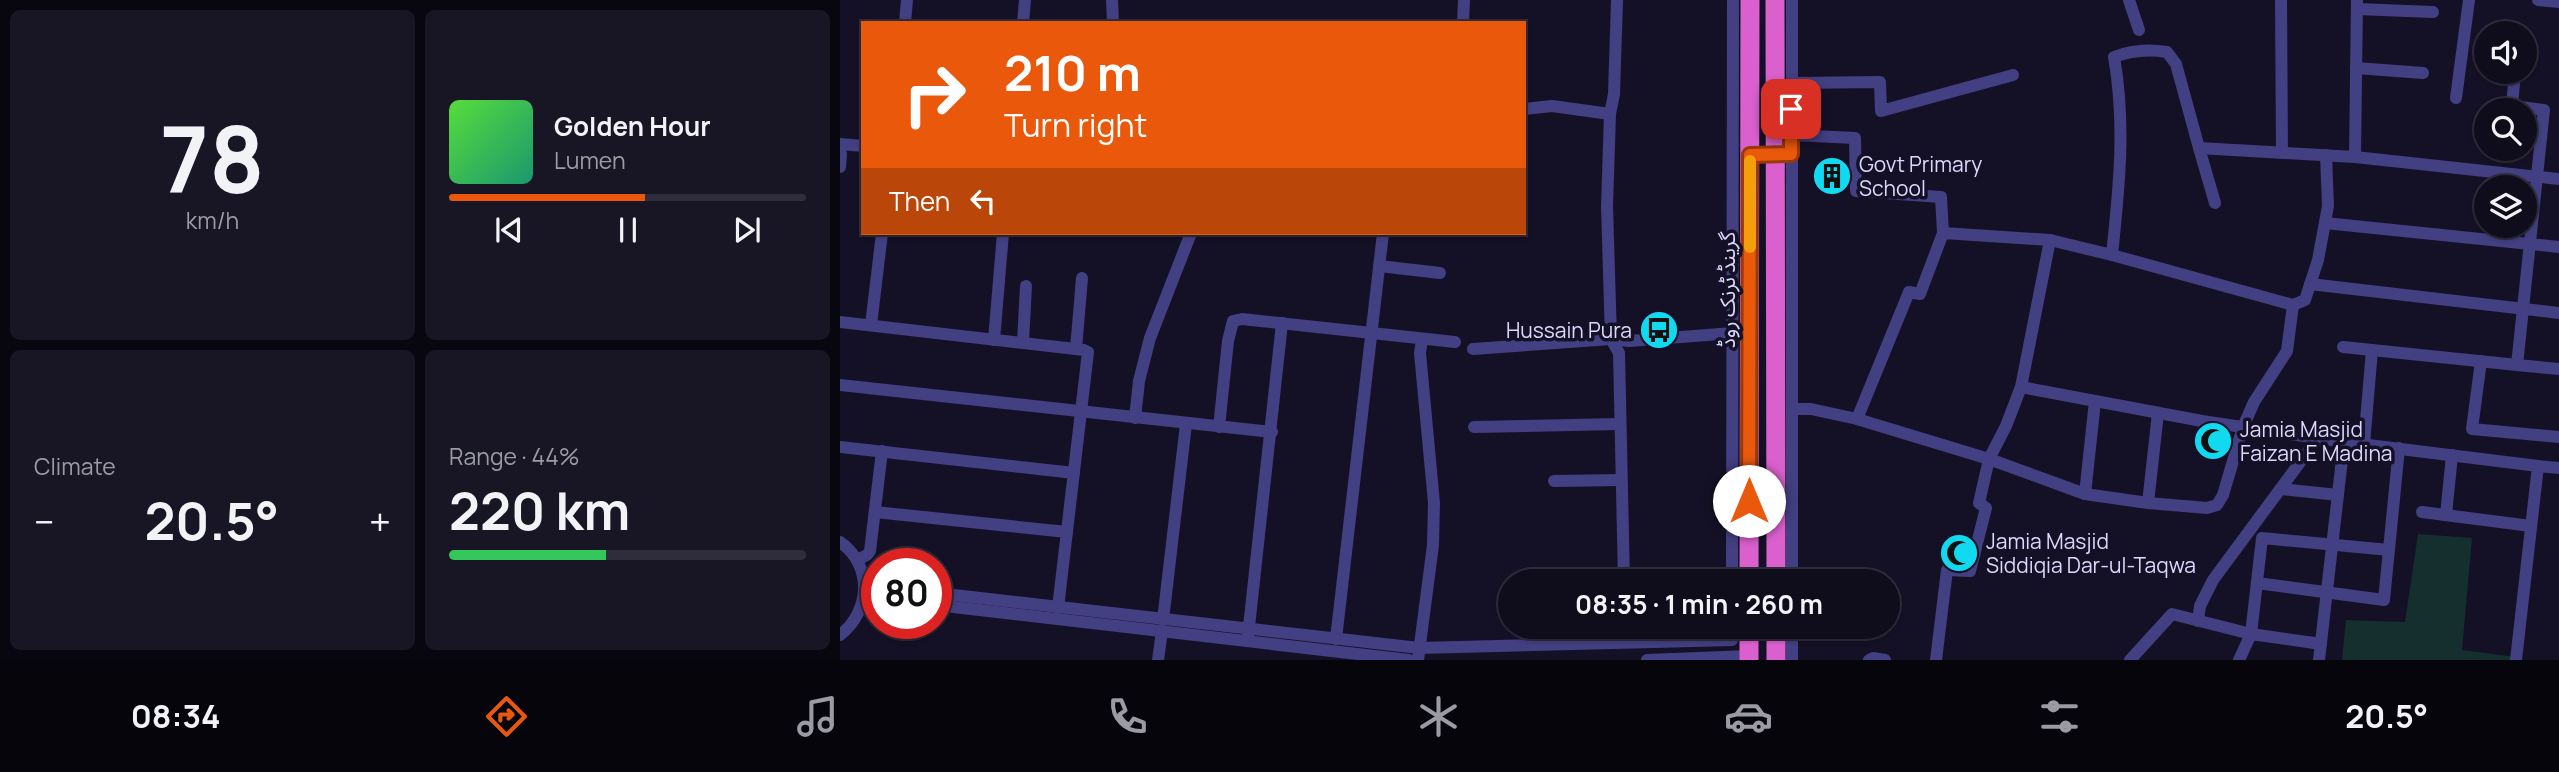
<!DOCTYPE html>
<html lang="en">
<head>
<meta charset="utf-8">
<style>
	:root { --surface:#0f0d1c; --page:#181625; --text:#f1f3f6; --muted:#9b9ca3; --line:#2f2d3b; --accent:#ea580c }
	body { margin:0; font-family:Manrope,"Noto Sans Arabic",sans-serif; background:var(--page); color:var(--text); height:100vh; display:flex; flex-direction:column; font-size:26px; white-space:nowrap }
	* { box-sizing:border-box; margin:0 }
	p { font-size:23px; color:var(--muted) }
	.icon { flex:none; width:38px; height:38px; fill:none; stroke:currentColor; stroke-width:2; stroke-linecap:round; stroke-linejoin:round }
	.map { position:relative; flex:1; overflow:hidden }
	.side { display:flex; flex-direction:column; gap:10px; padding:10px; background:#08070f; width:840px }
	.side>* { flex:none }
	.hud { position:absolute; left:21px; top:21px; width:665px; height:214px; border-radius:0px; box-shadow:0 2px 5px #0004,0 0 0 2px var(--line); background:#ea580c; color:#fff; overflow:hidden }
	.fabs { position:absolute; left:1634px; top:21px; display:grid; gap:14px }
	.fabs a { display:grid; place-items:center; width:63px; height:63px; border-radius:50%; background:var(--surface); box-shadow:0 2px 5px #0004,0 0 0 2px var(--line); font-size:35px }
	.speed { position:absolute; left:21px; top:548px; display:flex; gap:14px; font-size:35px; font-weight:700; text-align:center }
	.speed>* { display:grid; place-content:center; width:91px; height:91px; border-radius:50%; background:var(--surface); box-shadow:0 2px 5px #0004,0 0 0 2px var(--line); line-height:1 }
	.speed .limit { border:10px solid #d22; background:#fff; color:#111 }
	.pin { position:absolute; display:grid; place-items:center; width:60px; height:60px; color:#fff; margin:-30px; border-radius:14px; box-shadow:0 4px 10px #0006 }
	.me { position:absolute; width:77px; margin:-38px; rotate:0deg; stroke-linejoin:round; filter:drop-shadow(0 0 5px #0008) }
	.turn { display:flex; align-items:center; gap:24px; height:147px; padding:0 28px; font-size:32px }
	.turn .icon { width:91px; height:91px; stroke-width:2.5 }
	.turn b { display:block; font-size:49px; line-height:60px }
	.then { display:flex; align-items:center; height:66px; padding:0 28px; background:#0003; gap:14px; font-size:26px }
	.big { font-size:52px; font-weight:700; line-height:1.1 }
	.side .tile { flex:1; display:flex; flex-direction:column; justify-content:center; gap:10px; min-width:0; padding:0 24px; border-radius:10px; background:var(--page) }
	.side .dial { align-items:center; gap:0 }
	.dial b { font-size:91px; line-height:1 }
	.song { display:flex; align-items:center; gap:21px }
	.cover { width:84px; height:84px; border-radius:10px; background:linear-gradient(135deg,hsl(110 70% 55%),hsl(160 70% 35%)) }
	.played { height:7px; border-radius:4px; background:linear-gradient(90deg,var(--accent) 55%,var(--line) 55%) }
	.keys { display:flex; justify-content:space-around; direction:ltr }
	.heat { display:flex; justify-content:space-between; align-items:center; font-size:38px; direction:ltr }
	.charge { height:10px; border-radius:5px; background:linear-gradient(90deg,#34c759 44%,var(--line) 0) }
	.side .tiles { flex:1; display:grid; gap:10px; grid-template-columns:repeat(2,1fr) }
	.trip { position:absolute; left:658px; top:569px; width:402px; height:70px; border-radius:35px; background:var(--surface); box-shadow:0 2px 5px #0004,0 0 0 2px var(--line); font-weight:700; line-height:70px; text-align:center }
	.tabs { display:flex; height:112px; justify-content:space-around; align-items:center; background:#06050b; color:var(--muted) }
	.tabs .icon { width:49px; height:49px }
	.tabs .on { color:var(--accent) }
	.tabs b { font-size:32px; color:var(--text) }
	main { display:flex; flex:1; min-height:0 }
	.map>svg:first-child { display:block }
	.green { fill:#142f2e }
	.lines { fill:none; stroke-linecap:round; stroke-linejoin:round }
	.minor { stroke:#423f82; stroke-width:12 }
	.trunk { stroke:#da60cd; stroke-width:19 }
	.route-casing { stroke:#983908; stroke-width:18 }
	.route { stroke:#ea580c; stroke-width:12 }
	.slow { stroke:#f59e0b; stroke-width:12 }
	.labels { text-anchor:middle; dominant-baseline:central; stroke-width:7; stroke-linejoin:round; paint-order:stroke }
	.poi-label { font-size:21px; fill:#dcd8fd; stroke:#141126; text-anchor:start }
	.street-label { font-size:21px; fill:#dcd8fd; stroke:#141126 }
</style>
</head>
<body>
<main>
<section class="side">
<div class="tiles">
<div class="tile dial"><b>78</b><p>km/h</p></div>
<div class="tile">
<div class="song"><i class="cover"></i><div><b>Golden Hour</b><p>Lumen</p></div></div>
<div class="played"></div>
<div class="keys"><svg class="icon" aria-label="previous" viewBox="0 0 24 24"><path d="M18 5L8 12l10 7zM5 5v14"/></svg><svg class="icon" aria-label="pause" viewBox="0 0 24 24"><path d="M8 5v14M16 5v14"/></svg><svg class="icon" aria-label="next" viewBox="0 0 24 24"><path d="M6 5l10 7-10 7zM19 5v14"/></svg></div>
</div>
<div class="tile"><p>Climate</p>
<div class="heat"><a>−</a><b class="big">20.5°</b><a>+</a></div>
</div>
<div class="tile"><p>Range · 44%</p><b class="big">220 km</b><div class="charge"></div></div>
</div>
</section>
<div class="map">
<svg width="1719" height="660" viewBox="0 0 1719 660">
	<rect width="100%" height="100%" fill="#141126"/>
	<!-- green -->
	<path class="green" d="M 1578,534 L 1632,538 L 1622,650 L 1676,657 L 1676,660 L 1502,660 L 1506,620 L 1565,622 Z"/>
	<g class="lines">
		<!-- minor -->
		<g class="minor">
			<path d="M 272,0 L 273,23"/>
			<path d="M 1289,0 L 1299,30"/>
			<path d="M 1441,0 L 1442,153"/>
			<path d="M 1698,0 L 1719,2"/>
			<path d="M 1517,9 L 1593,12"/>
			<path d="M 65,23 L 67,0"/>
			<path d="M 183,23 L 185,0"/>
			<path d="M 623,23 L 624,0"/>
			<path d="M 1516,68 L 1583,73"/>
			<path d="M 951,83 L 1040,82 L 1041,111 L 1173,75"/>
			<path d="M 1616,98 L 1629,0"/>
			<path d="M 684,109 L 712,106 L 770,114 L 774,94 L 777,0"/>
			<path d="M 770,114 L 767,206 L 771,339 L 779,353 L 784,581"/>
			<path d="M 951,135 L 1015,138 L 1016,191 L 1101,197 L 1103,233"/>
			<path d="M 0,144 L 23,146"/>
			<path d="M 1359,148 L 1375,203"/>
			<path d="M 1515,157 L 1719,179"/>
			<path d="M 0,167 L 1,154"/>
			<path d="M 1485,223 L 1719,247"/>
			<path d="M 539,266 L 600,273"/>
			<path d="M 1470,284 L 1719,313"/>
			<path d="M 1453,305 L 1465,300 L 1478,260 L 1488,206 L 1486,155"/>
			<path d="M 0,322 L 244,350 L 248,352 L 218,608"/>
			<path d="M 31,325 L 42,233"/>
			<path d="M 154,340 L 163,233"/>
			<path d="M 183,342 L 186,286"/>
			<path d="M 1503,347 L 1677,365 L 1704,110 L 1672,106 L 1675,72"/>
			<path d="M 236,349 L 242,278"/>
			<path d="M 633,349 L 771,339 L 789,341 L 893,333"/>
			<path d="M 1641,361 L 1632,429 L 1719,437"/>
			<path d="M 1677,365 L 1719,369"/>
			<path d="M 0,385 L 432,432"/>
			<path d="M 1181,387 L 1362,421 L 1504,442 L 1479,660"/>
			<path d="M 953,409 L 971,409 L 1017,419 L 1069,292 L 1080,294 L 1103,233 L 1210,240 L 1272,255 C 1279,189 1286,124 1274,57 C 1292,50 1308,49 1327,52 L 1336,64 L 1359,148 L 1515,157 L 1517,0"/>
			<path d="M 295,418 L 299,381 L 310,338 L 351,233"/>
			<path d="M 1017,419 L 1149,459 L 1166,426 L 1181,387 L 1210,240"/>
			<path d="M 379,427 L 388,341 L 393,321 L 402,319 L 615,342"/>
			<path d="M 634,427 L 779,424"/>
			<path d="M 1504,442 L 1698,466 L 1676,660"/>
			<path d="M 1524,444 L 1532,350"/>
			<path d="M 0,447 L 234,473"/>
			<path d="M 1698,466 L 1719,468"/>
			<path d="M 714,481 L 780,480"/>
			<path d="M 1442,489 L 1498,495"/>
			<path d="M 1245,494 L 1255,401"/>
			<path d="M 1308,503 L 1318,413"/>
			<path d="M 35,512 L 227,532"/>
			<path d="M 1582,512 L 1691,526"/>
			<path d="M 1606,515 L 1612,455"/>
			<path d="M 0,542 C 33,565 31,611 0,635"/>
			<path d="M 17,560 L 27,555 L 30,551 L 42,451"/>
			<path d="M 892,581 L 893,0"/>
			<path d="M 952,581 L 952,0"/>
			<path d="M 1417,583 L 1544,600 L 1559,448"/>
			<path d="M 96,593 L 579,648 L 892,640"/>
			<path d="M 96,605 L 569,660"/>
			<path d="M 323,620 L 346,424"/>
			<path d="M 1358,621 L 1360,606 L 1373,580 L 1478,438"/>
			<path d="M 408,636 L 442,323"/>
			<path d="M 496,639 L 543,233"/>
			<path d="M 318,660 L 322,631"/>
			<path d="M 578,660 L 593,545 L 594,503 L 580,353 L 582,339"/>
			<path d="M 807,660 L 909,656"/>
			<path d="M 952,660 L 952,626"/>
			<path d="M 1029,660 L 1033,658 L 1045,660"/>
			<path d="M 1096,660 L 1107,570 L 1130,571 L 1146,508 L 1139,503 L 1149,459 L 1245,494 L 1308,503 L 1367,508 L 1377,505 L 1383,495 L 1403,427 L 1414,402 L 1447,351 L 1453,305 L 1272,255"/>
			<path d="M 1290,660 L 1332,614 L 1411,634 L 1481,644"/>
			<path d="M 1399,660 L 1411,634 L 1422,538 L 1549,550"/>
		</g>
		<!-- trunk -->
		<g class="trunk">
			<path d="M 935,0 L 936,581"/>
			<path d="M 909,581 L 910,0"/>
			<path d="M 936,626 L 936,660"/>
			<path d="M 909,660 L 909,626"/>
		</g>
	</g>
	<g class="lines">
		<!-- route casing -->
		<g class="route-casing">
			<path id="route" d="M 909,501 L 910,155 L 951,154 L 951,109"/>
		</g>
		<!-- route -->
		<use href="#route" class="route"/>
		<!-- slow -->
		<path class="slow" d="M 910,247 L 910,161"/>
	</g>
	<!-- icons -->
	<defs>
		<g id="building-disc" transform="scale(2.0125)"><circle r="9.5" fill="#10d9f0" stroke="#141126"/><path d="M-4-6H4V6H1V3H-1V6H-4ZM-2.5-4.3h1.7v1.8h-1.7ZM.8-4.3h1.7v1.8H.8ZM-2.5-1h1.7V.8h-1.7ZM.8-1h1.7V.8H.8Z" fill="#111"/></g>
		<g id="bus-disc" transform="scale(2.0125)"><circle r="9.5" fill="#10d9f0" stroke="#141126"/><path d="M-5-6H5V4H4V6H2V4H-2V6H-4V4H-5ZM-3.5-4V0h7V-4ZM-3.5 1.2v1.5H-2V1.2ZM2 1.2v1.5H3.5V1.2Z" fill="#111"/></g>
		<g id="mosque-disc" transform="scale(2.0125)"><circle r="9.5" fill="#10d9f0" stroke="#141126"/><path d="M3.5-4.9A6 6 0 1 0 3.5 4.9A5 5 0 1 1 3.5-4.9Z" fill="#111"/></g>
	</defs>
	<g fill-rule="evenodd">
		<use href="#building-disc" x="992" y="176"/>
		<use href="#bus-disc" x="819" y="330"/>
		<use href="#mosque-disc" x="1373" y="441"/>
		<use href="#mosque-disc" x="1119" y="553"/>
	</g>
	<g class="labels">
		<!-- poi labels -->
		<g class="poi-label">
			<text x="1019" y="164">Govt Primary<tspan x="1019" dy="24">School</tspan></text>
			<text x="792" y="330" text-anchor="end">Hussain Pura</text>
			<text x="1400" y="429">Jamia Masjid<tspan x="1400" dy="24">Faizan E Madina</tspan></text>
			<text x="1146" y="541">Jamia Masjid<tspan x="1146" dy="24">Siddiqia Dar-ul-Taqwa</tspan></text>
		</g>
		<!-- street labels -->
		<g class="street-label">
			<text transform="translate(887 290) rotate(-90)">گرینڈ ٹرنک روڈ</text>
		</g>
	</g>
</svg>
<div class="fabs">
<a><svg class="icon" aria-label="sound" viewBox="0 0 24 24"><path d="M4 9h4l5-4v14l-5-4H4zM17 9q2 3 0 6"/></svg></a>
<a><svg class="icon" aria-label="search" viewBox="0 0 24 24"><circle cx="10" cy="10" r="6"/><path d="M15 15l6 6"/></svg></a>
<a><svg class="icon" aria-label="layers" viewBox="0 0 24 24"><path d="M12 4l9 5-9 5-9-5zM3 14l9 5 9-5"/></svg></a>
</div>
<div class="speed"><div class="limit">80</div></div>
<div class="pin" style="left:951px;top:109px;background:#d93025"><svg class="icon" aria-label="arrive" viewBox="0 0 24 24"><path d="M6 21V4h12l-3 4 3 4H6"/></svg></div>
<svg class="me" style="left:909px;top:501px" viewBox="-20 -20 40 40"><circle r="19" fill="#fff"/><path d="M0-13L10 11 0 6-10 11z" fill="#ea580c"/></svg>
<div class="trip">08:35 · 1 min · 260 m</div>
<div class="hud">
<div class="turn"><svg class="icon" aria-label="right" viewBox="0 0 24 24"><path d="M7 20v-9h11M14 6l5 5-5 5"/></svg><div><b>210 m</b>Turn right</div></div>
<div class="then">Then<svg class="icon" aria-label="left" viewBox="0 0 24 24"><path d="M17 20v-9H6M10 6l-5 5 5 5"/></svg></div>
</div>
</div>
</main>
<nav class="tabs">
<b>08:34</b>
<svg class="icon on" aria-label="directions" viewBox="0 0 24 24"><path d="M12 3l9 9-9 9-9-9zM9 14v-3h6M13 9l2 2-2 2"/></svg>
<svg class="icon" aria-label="music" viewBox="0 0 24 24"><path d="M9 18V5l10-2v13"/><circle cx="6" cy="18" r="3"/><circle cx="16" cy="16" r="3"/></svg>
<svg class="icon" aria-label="phone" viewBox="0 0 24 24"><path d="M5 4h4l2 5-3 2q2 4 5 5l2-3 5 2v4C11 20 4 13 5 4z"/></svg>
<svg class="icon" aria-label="climate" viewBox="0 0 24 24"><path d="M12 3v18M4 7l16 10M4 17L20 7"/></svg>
<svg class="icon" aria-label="car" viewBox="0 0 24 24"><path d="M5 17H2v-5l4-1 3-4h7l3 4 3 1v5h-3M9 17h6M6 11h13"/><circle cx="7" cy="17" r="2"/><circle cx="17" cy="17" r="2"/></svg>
<svg class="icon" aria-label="filters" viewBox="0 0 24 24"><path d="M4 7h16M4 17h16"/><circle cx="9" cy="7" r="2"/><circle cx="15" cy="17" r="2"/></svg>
<b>20.5°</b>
</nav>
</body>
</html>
